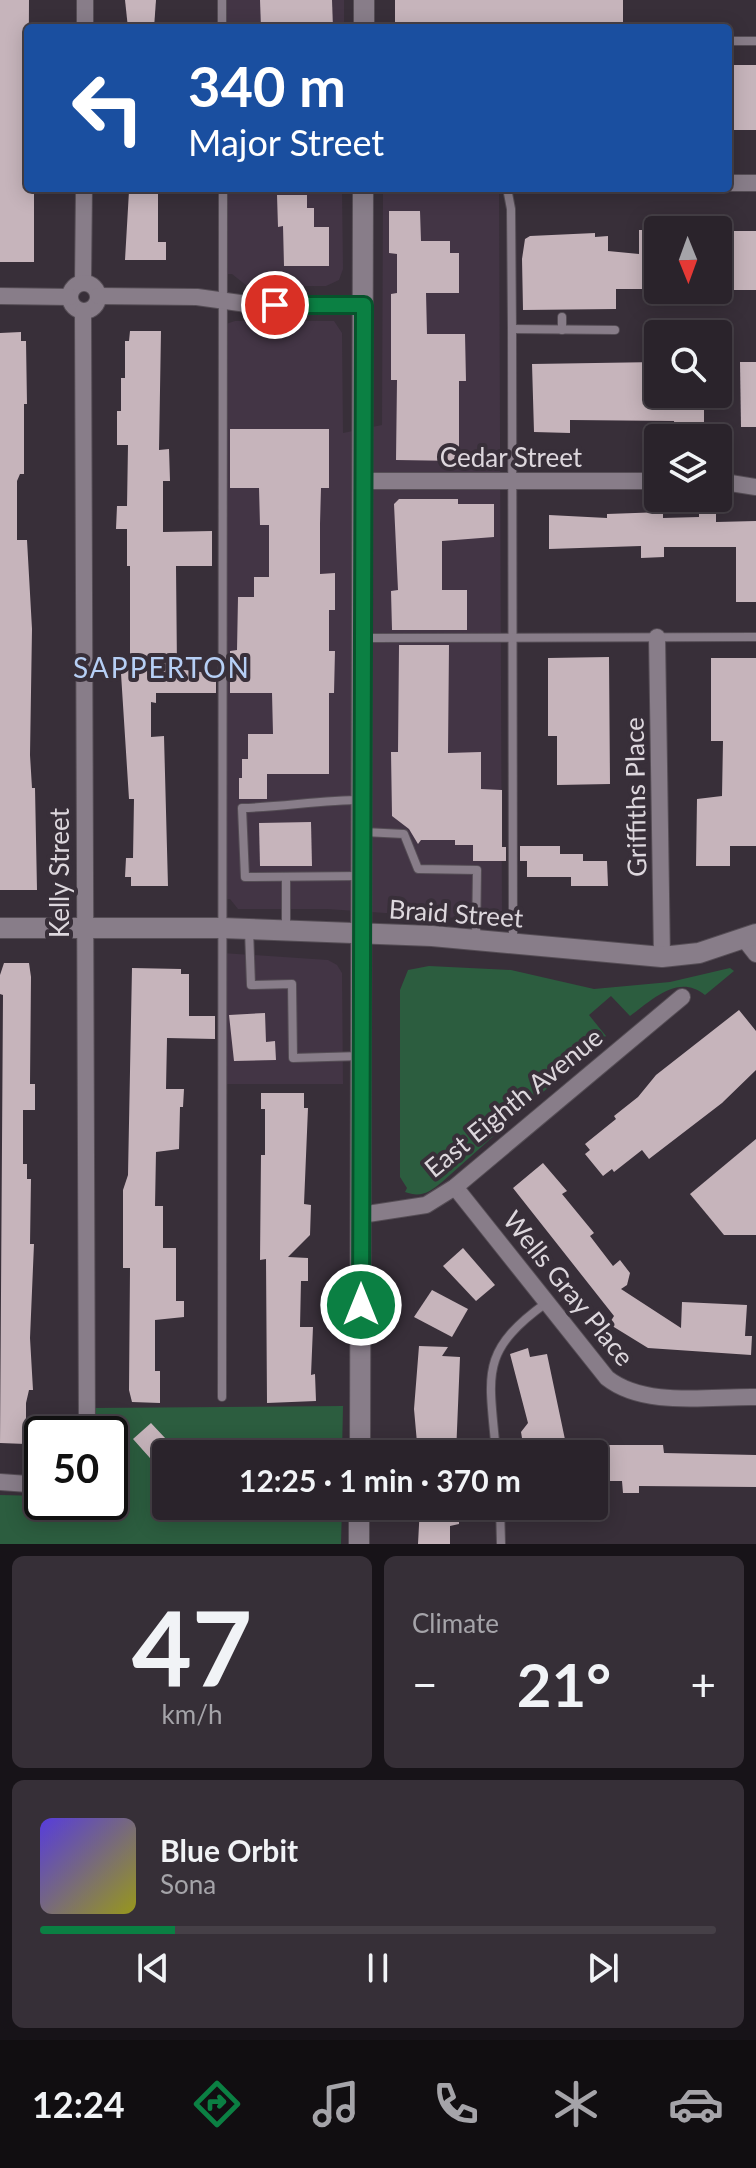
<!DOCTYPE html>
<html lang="en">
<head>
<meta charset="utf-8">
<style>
	:root { --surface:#2a232b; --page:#362f37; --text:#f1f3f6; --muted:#a5a4a9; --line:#464047; --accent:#0b8043 }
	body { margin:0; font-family:Lato,sans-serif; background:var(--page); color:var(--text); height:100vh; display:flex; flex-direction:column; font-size:30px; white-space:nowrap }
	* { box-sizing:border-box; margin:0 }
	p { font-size:26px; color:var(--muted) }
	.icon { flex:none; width:44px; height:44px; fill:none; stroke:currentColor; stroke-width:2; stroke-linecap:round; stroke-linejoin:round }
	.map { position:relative; height:1544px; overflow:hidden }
	.side { display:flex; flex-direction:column; gap:12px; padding:12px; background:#171318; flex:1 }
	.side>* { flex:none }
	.top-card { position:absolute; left:24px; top:24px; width:708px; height:168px; border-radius:8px; box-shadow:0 4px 20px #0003,0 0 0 2px var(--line); background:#1a4fa0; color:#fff; overflow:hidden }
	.needle { width:52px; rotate:179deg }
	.tools { position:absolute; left:644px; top:216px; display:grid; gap:16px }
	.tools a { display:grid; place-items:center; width:88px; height:88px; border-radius:8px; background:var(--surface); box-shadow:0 4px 20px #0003,0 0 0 2px var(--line); font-size:40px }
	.speed { position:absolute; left:24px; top:1416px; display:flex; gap:16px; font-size:40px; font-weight:700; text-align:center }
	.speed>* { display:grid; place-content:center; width:104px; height:104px; border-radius:50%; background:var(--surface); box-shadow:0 4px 20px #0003,0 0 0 2px var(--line); line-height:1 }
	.speed .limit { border:4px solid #111; border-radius:12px; background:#fff; color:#111 }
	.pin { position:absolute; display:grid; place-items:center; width:68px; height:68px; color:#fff; margin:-34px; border:4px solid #fff; border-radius:50%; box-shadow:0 2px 8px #0007 }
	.me { position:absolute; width:88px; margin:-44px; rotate:0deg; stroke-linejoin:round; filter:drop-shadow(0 0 6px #0008) }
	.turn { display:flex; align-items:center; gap:28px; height:168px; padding:0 32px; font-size:36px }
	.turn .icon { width:104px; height:104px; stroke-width:2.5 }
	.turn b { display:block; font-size:56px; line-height:68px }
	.big { font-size:60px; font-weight:700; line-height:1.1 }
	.side .tile { flex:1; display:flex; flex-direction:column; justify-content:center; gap:12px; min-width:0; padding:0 28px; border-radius:12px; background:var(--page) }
	.side .dial { align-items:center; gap:0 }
	.dial b { font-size:104px; line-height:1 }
	.song { display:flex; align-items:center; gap:24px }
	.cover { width:96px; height:96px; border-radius:12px; background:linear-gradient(135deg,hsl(250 70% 55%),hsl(60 70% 35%)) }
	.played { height:8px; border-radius:4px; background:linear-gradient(90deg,var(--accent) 20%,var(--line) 20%) }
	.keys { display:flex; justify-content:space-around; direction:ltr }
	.heat { display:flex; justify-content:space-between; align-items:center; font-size:44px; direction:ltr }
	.side .tiles { flex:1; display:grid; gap:12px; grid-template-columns:1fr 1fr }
	.tile:last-child { grid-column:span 2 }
	.trip { position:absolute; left:152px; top:1440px; width:456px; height:80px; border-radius:8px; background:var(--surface); box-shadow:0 4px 20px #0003,0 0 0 2px var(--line); font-weight:700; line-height:80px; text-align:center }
	.menu { display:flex; height:128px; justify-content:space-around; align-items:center; background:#110e11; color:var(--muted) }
	.menu .icon { width:56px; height:56px }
	.menu .active { color:var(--accent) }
	.menu b { font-size:36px; color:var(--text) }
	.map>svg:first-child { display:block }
	.built { fill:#433545 }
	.green { fill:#2c5d3f }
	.building { fill:#c6b4bb }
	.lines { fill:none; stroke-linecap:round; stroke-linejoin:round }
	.lane-casing { stroke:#554d55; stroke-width:10 }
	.street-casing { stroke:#554d55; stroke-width:18 }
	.secondary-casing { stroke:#554d55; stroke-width:22 }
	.lane { stroke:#887d89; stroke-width:8 }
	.street { stroke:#887d89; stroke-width:16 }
	.secondary { stroke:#887d89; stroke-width:20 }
	.route-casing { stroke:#07532c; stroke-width:20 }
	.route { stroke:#0b8043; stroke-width:14 }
	.labels { text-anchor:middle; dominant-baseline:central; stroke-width:8; stroke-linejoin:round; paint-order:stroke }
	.street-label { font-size:26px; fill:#ddd7dd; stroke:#382f39 }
	.neighbourhood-label { font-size:28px; letter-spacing:2px; fill:#b6cff5; stroke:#382f39 }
</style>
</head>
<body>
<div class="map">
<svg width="756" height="1544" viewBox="0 0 756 1544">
	<rect width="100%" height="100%" fill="#382f39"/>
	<!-- built -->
	<g class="built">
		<rect x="222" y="0" width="122" height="28"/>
		<path d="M 223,188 L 342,188 L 343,269 L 339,280 L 326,286 L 247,286 L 232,274 L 223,274 Z"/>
		<path d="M 383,188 L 499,188 L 502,921 L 327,909 L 238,909 L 230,899 L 222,899 L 223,325 L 235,321 L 334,321 L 342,333 L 343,433 L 382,425 Z"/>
		<path d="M 222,953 L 328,960 L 337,965 L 342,973 L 343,1084 L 227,1084 Z"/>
	</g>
	<!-- green -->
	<g class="green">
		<path d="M 429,966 L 511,970 L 594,989 L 670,982 L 730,968 L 734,971 L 705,995 C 678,973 652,1000 630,1016 L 611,996 L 589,1015 L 606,1036 L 442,1182 C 430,1192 421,1198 405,1192 L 407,1188 L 400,1177 L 400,990 L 408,970 Z"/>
		<path d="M 343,1406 L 342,1454 L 166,1454 L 166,1506 L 342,1506 L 341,1544 L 0,1544 L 0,1495 L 42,1496 L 42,1502 L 110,1502 L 110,1434 L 93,1434 L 93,1408 Z"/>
	</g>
	<!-- building -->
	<g class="building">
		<path d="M 0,0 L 29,0 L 28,191 L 34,191 L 34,262 L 0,262 Z"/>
		<path d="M 125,0 L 156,0 L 154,28 L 128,28 Z"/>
		<path d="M 260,0 L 332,0 L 333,28 L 261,28 Z"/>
		<path d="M 395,0 L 623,0 L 623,27 L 395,28 Z"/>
		<rect x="728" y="65" width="28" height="65"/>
		<path d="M 129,191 L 158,191 L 158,242 L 166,242 L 166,260 L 125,260 Z"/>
		<path d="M 277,195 L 307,195 L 307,208 L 314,208 L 314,227 L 329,227 L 329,266 L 284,266 L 283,226 L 278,227 Z"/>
		<path d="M 389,211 L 420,211 L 421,241 L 450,241 L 450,253 L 459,253 L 459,293 L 426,293 L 427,334 L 465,334 L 466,381 L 459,381 L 459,461 L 396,460 L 397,380 L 391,380 L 391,294 L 397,293 L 397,254 L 389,253 Z"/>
		<path d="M 639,230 L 658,230 L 658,289 L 616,289 L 616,309 L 523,310 L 522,259 L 525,239 L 530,236 L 595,233 L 595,237 L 608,236 L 608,251 L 639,254 Z"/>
		<rect x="718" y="231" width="38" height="59"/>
		<path d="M 130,331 L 161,331 L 159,450 L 169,449 L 170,481 L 163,481 L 163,532 L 212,531 L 212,566 L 176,566 L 177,669 L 216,674 L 216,693 L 156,693 L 156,703 L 151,702 L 151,737 L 164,736 L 168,886 L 131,886 L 131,877 L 125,877 L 126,858 L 133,858 L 134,799 L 129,799 L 120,658 L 130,658 L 130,566 L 127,566 L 127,529 L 116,529 L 117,506 L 127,506 L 128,445 L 117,445 L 117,411 L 121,411 L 121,378 L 125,378 L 125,341 L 129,341 Z"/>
		<path d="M 21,332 L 21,341 L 26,341 L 27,404 L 24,404 L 24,474 L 20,474 L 17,481 L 17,540 L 27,540 L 32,629 L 30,755 L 32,788 L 35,788 L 37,890 L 0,890 L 0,333 Z"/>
		<path d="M 658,362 L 658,394 L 704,394 L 704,431 L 675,433 L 674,421 L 570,420 L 570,433 L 534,432 L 532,364 Z"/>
		<path d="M 740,362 L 756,362 L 756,427 L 741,427 Z"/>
		<path d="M 230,429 L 329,429 L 329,488 L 321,488 L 320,524 L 320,574 L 335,573 L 335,610 L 329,610 L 329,651 L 335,651 L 334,693 L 329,693 L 329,774 L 267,774 L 267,799 L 239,799 L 239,778 L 242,778 L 242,759 L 248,759 L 248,734 L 273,734 L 272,693 L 230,693 L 230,651 L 237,650 L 238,597 L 254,597 L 254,577 L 269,577 L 269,525 L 260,525 L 259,488 L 230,488 Z"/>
		<path d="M 399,499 L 458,499 L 458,504 L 494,504 L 494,537 L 442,541 L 442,590 L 467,590 L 467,630 L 392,630 L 391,591 L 398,590 L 394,504 Z"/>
		<path d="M 663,512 L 663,518 L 699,517 L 699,512 L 716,512 L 716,522 L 756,521 L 756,602 L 736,602 L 736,547 L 664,547 L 664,557 L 641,558 L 641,546 L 549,549 L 549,515 L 607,518 L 607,514 Z"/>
		<path d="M 399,645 L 449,645 L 448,753 L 481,752 L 481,789 L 502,790 L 502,847 L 506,847 L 506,861 L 473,861 L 473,845 L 455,845 L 455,840 L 421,840 L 418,844 L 409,829 L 392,816 L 391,752 L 398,752 Z"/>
		<path d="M 609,657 L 610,784 L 557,785 L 557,736 L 548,736 L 548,658 Z"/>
		<path d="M 711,658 L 756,658 L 756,846 L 730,846 L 730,866 L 696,866 L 697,799 L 722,796 L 723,741 L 711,741 Z"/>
		<path d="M 311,822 L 312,866 L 260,866 L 259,823 Z"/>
		<path d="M 520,846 L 560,846 L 560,854 L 583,854 L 583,861 L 607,861 L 608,886 L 571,886 L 571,877 L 527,877 L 527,861 L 520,861 Z"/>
		<path d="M 4,963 L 29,963 L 31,977 L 30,1084 L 35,1084 L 35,1110 L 23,1110 L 23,1164 L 27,1164 L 27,1179 L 31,1179 L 30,1244 L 34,1244 L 30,1338 L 33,1390 L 29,1390 L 26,1403 L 26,1444 L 0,1443 L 3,995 L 0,994 L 0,975 Z"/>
		<path d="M 132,968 L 181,969 L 181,974 L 189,974 L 189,1016 L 215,1016 L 215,1039 L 167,1038 L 166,1089 L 184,1089 L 183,1107 L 180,1107 L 179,1149 L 156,1152 L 155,1206 L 163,1206 L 163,1248 L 176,1248 L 176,1301 L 184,1301 L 184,1317 L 155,1320 L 155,1371 L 160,1371 L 160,1403 L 132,1402 L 129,1390 L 130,1268 L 123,1268 L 123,1190 L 128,1175 Z"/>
		<path d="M 739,1010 L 756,1031 L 756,1070 L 722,1103 L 649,1159 L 642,1150 L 614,1172 L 612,1169 L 603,1176 L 585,1154 L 590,1150 L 585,1144 L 616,1119 L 614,1116 L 638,1097 L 656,1075 Z"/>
		<path d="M 265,1013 L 266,1042 L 275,1041 L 276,1060 L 234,1061 L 229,1015 Z"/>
		<path d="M 261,1093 L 304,1093 L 304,1108 L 308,1108 L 304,1204 L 311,1205 L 310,1235 L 288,1257 L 308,1258 L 308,1281 L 301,1281 L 300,1327 L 313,1327 L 311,1375 L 315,1374 L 316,1401 L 267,1403 L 266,1259 L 260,1260 L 261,1155 L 265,1155 L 265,1109 L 261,1109 Z"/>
		<path d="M 756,1139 L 756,1235 L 724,1235 L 690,1194 Z"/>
		<path d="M 543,1163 L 567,1191 L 562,1194 L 594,1233 L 590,1236 L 613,1266 L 620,1260 L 630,1273 L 627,1285 L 621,1289 L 681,1328 L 682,1302 L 747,1305 L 745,1336 L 752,1336 L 751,1355 L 648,1348 L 609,1324 L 614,1316 L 513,1188 Z"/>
		<path d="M 463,1248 L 495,1285 L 476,1301 L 443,1266 Z"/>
		<path d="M 432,1290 L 468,1309 L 452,1337 L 414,1317 Z"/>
		<path d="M 419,1346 L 448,1347 L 442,1356 L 460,1357 L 456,1454 L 418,1454 L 414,1409 Z"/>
		<path d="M 528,1348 L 530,1357 L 547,1354 L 567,1449 L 539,1454 L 524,1450 L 521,1432 L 528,1423 L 510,1354 Z"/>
		<path d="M 151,1423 L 180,1454 L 166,1454 L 166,1476 L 133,1439 Z"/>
		<path d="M 603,1445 L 663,1445 L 664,1453 L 756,1455 L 756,1487 L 639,1486 L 639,1493 L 623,1493 L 622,1481 L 603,1481 Z"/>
		<path d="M 420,1506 L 459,1506 L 459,1524 L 450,1526 L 450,1544 L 418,1544 Z"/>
		<path d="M 507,1506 L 589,1506 L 589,1522 L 507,1520 Z"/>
	</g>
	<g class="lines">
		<!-- lane casing -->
		<g class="lane-casing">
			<g id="lane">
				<path d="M 222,0 L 222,28"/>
				<path d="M 728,41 L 756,41"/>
				<path d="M 507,188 L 511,209 L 512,329 L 513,941"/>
				<path d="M 562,317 L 562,330"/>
				<path d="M 512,329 L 615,330"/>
				<path d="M 364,638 L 756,637"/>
				<path d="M 364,832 L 404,834 L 418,869 L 477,870 L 476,939"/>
				<path d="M 361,876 L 245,877 L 242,808 C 283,807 321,800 362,800"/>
				<path d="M 286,928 L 286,877"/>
				<path d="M 249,930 L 251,985 L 292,984 L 293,1058 L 362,1056"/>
				<path d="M 222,1397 L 223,188"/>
				<path d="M 496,1454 C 490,1376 477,1353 546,1303"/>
				<path d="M 500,1506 L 501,1544"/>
			</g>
		</g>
		<!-- street casing -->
		<g class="street-casing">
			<g id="street">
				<path d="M 85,28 L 85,0"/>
				<path d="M 728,183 L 756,183"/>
				<path d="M 83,282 L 84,188"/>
				<circle cx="84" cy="297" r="14"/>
				<path d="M 0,296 L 70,297"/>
				<path d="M 98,296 L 197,297 L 247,304 L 364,305"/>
				<path d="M 83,311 L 87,1434"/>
				<path d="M 363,481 L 658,481"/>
				<path d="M 718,481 L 756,487"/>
				<path d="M 657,637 L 662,957"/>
				<path d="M 745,940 L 756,954"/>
				<path d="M 455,1187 L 607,1378 C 645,1408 709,1396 756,1397"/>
				<path d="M 361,1215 L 426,1205 L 455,1187 L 682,997"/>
				<path d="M 0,1482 L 42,1485"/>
			</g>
		</g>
		<!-- secondary casing -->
		<g class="secondary-casing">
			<g id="secondary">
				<path d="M 364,28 L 364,0"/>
				<path d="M 0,928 L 222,928 L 432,936 L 662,957 L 699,953 L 756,934"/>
				<path d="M 360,1454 L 363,188"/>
				<path d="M 359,1544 L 359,1506"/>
			</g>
		</g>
		<!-- lane -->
		<use href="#lane" class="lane"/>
		<!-- street -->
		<use href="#street" class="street"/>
		<!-- secondary -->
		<use href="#secondary" class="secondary"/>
	</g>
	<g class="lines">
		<!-- route casing -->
		<g class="route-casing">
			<path id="route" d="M 275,305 L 364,305 L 361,1305"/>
		</g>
		<!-- route -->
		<use href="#route" class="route"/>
	</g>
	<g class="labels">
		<!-- street labels -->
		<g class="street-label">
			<text x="511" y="457">Cedar Street</text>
			<text transform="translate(635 797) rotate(-91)">Griffiths Place</text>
			<text transform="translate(59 873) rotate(-90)">Kelly Street</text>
			<text transform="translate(456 913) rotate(4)">Braid Street</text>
			<text transform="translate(513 1102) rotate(-39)">East Eighth Avenue</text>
			<text transform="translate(569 1288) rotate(51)">Wells Gray Place</text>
		</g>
		<!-- neighbourhood labels -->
		<g class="neighbourhood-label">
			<text x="162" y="667">SAPPERTON</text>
		</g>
	</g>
</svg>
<div class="tools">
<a><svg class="needle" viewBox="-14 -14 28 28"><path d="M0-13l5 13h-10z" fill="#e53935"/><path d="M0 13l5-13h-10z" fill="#a5a4a9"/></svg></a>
<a><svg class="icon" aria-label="search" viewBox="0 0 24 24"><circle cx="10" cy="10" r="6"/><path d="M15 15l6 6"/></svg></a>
<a><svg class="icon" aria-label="layers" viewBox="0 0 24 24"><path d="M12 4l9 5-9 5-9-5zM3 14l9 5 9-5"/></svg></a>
</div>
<div class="speed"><div class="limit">50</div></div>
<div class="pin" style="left:275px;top:305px;background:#d93025"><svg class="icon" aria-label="arrive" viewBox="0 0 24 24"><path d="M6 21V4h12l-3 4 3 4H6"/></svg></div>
<svg class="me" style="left:361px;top:1305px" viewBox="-20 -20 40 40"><circle r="17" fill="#0b8043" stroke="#fff" stroke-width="3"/><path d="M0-11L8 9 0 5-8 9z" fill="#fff"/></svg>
<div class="trip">12:25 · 1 min · 370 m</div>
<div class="top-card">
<div class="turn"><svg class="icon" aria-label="left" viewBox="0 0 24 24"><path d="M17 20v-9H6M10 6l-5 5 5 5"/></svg><div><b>340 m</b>Major Street</div></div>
</div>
</div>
<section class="side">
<div class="tiles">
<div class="tile dial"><b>47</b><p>km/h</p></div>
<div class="tile"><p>Climate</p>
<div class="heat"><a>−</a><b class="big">21°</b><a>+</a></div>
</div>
<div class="tile">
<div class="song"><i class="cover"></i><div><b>Blue Orbit</b><p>Sona</p></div></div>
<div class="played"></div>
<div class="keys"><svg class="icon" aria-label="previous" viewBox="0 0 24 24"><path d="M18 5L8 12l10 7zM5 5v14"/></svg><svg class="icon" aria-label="pause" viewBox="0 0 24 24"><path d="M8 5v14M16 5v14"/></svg><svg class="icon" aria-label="next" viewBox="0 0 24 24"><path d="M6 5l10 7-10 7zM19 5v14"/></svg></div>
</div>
</div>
</section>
<nav class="menu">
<b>12:24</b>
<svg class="icon active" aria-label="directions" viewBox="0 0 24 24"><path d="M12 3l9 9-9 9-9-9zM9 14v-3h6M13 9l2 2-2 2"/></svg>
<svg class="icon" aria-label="music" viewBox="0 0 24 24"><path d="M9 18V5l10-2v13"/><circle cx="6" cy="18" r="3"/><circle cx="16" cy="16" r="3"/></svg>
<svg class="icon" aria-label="phone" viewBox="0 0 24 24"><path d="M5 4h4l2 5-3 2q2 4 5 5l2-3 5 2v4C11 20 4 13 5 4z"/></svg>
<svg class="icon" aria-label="climate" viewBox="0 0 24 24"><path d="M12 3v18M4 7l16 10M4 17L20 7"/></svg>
<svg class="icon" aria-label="car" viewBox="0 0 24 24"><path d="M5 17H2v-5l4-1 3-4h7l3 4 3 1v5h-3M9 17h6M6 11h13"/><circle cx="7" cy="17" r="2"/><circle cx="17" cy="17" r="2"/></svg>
</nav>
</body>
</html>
